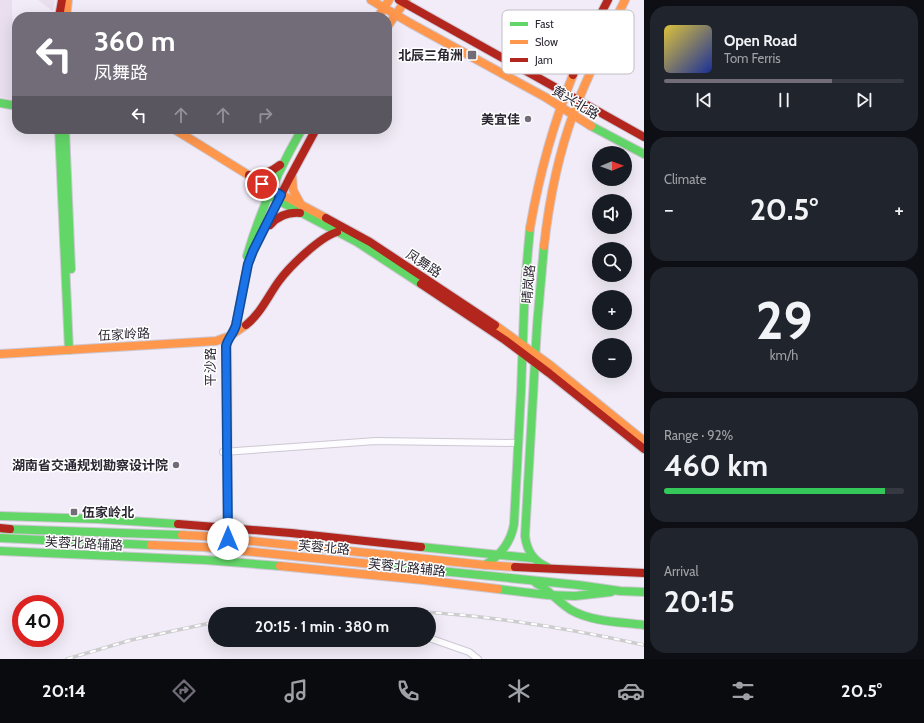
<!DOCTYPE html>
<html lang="en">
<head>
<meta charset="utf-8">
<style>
	:root { --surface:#171b24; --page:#20242c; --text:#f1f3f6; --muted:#9ea1a6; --line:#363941; --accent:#716c78 }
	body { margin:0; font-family:Cabin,"Noto Sans SC",sans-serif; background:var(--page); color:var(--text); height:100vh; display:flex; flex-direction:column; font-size:15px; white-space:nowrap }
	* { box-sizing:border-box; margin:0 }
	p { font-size:13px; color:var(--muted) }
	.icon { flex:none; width:22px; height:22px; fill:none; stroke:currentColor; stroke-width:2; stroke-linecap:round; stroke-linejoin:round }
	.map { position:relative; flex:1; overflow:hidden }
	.sheet { display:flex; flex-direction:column; gap:6px; padding:6px; background:#0d0f14; width:280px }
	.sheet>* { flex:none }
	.banner { position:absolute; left:12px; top:12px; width:380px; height:122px; border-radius:16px; box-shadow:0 4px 16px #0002; background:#716c78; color:#fff; overflow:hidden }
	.needle { width:26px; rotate:89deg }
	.buttons { position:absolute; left:592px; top:146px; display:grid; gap:8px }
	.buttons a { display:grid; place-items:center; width:40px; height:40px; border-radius:50%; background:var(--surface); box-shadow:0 4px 16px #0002; font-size:20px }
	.speed { position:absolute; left:12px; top:595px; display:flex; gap:8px; font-size:20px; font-weight:700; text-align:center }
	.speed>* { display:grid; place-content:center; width:52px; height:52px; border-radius:50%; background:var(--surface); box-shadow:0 4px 16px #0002; line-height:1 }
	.speed .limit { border:6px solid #d22; background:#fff; color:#111 }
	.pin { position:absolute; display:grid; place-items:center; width:34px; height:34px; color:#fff; margin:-17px; border:2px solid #fff; border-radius:50%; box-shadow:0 1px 4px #0007 }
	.me { position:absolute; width:44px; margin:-22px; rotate:0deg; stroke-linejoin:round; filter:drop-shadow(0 0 3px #0008) }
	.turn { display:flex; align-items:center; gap:14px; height:84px; padding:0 16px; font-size:18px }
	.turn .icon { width:52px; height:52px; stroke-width:2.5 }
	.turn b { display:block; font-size:28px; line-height:34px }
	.lanes { display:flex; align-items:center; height:38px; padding:0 16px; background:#0003; justify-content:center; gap:20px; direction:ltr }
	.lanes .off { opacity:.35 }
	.big { font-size:30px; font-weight:700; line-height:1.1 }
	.sheet .tile { flex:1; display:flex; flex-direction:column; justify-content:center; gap:6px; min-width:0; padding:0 14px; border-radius:16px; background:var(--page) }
	.sheet .dial { align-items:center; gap:0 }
	.dial b { font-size:52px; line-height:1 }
	.song { display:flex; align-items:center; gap:12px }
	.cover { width:48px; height:48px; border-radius:6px; background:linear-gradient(135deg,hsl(50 70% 55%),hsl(230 70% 35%)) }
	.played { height:4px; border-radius:2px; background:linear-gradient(90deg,var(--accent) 70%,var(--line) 70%) }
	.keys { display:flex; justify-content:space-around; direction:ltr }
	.heat { display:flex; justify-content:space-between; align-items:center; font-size:22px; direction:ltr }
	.charge { height:6px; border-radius:3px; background:linear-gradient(90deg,#34c759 92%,var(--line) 0) }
	.trip { position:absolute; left:208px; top:607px; width:228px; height:40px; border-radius:20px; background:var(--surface); box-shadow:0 4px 16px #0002; font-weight:700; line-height:40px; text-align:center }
	.tab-bar { display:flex; height:64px; justify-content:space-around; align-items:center; background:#090b0e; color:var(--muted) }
	.tab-bar .icon { width:28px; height:28px }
	.tab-bar .active { color:var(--accent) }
	.tab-bar b { font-size:18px; color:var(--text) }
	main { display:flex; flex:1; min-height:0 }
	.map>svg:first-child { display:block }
	.education { fill:#e9dfef }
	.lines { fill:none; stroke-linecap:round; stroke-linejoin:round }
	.street-casing { stroke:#cdc8d3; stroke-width:8 }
	.fast-casing { stroke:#cdc8d3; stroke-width:10 }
	.slow-casing { stroke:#cdc8d3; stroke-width:10 }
	.jam-casing { stroke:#cdc8d3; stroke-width:10 }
	.street { stroke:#fdfcfe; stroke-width:6 }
	.fast { stroke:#63d668; stroke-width:8 }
	.slow { stroke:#ff974d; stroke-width:8 }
	.jam { stroke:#b3261e; stroke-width:8 }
	.rail-casing { stroke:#cdcccf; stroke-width:3.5 }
	.rail { stroke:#fff; stroke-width:2; stroke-dasharray:6; stroke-linecap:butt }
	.route-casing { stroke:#114b97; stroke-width:10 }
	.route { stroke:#1a73e8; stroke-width:7 }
	.poi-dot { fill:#716c78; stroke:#fff; stroke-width:1.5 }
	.labels { text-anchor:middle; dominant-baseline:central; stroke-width:3; stroke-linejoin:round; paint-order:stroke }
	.poi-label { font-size:13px; font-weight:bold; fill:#2c2733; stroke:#fff; text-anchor:end }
	.street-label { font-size:13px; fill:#2c2733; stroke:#fff }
	.key { fill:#fff; stroke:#c0bec2; stroke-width:1 }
	.key-label { font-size:11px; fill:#2c2733 }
</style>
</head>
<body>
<main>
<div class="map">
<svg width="644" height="659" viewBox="0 0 644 659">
	<rect width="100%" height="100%" fill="#f1ecf7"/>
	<!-- education -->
	<g class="education">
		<path d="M 0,0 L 12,0 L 13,100 L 0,97 Z"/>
		<path d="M 38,0 L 55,0 L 53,11 Z"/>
	</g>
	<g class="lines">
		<!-- street casing -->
		<g class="street-casing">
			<g id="street">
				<path d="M 223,452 L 376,441 L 518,443"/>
				<path d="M 429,638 L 469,652 L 478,659"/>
			</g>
		</g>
		<!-- fast casing -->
		<g class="fast-casing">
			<g id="fast">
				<path d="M 0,103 L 17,106"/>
				<path d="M 591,126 L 644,154"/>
				<path d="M 59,129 L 69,350"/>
				<path d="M 65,129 L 71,269"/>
				<path d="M 268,195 L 357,242 L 421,284"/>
				<path d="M 544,246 L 537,326 L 525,536 C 527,551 533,561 547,567"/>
				<path d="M 247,256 C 260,211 279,169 302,129"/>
				<path d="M 0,516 L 97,519 L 178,524"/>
				<path d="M 3,529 L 182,535"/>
				<path d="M 0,538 L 151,545"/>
				<path d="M 421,547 L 531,558"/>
				<path d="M 228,550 L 227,342 L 236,325 L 237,320"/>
				<path d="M 0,551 L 205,560 L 280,566"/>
				<path d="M 381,565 L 578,585 L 620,591 L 644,592"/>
				<path d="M 485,565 C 501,555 511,542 514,524 L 521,392 L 525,284 L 530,228"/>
				<path d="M 536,583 C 549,590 558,602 571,610 C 592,622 621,622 644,625"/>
				<path d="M 498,589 L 547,595 L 575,596 L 611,592"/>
			</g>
		</g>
		<!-- slow casing -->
		<g class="slow-casing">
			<g id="slow">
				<path d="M 371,0 L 410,23 L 545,97 L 591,126"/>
				<path d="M 66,17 L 68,0"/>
				<path d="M 378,17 L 389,0"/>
				<path d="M 387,27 L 406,0"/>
				<path d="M 174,129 L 271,189 L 326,218"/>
				<path d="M 292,175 L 293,190 L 300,203"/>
				<path d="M 530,228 C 539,176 553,124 573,75"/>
				<path d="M 544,246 C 549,201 558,155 574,112 C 588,73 607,37 625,0"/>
				<path d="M 495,325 L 550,365 L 644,441"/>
				<path d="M 0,354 L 216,341 L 230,336 L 246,325"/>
				<path d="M 182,535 L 203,536 L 485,565 L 515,567"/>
				<path d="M 151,545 L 204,547 L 381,565"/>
				<path d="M 280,566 L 423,580 L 498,589"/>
			</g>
		</g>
		<!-- jam casing -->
		<g class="jam-casing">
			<g id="jam">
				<path d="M 399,0 L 644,137"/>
				<path d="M 59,17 L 62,0"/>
				<path d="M 573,75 L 594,27 L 608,0"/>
				<path d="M 249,175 C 261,177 271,172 280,165"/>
				<path d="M 326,218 L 370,242 L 495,325"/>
				<path d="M 270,225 C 278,216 287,212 300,213"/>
				<path d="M 421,284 L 505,340 L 549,373 L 644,449"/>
				<path d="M 237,320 L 248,264 L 253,251 L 289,179 L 316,129"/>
				<path d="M 246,325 C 261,313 268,296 279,281 C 290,266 320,237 337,232"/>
				<path d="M 178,524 L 291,533 L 421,547"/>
				<path d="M 0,528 L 10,529"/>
				<path d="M 515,567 L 644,573"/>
			</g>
		</g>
		<!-- street -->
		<use href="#street" class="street"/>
		<!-- fast -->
		<use href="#fast" class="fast"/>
		<!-- slow -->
		<use href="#slow" class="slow"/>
		<!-- jam -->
		<use href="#jam" class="jam"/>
		<!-- rail casing -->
		<g class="rail-casing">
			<g id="rail">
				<path d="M 280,614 C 310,610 341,610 371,610 C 463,611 554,625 644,645"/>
				<path d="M 67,659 L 131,640 L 215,622"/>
			</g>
		</g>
		<!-- rail -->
		<use href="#rail" class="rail"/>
	</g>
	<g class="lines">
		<!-- route casing -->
		<g class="route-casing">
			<path id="route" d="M 228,539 L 226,346 C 228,338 234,333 236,325 L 248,264 L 253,251 L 281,195 L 262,184"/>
		</g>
		<!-- route -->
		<use href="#route" class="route"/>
	</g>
	<!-- markers -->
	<g class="poi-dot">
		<rect x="467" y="50" width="10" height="10" rx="2"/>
		<circle cx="528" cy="119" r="4"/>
		<circle cx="176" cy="465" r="4"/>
		<rect x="70" y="508" width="8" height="8" rx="2"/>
	</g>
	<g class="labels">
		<!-- poi labels -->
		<g class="poi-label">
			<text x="463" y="55">北辰三角洲</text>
			<text x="520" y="119">美宜佳</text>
			<text x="168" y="465">湖南省交通规划勘察设计院</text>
			<text x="82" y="512" text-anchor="start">伍家岭北</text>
		</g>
		<!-- street labels -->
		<g class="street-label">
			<text transform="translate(576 102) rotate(31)">黄兴北路</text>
			<text transform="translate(424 263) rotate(33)">凤舞路</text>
			<text transform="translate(528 284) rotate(-85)">晴岚路</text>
			<text transform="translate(124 334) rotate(-3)">伍家岭路</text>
			<text transform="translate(210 367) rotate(-90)">平沙路</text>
			<text transform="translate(84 543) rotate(3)">芙蓉北路辅路</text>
			<text transform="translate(324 547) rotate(5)">芙蓉北路</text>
			<text transform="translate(407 567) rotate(6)">芙蓉北路辅路</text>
		</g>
	</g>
	<!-- legend -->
	<rect x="502" y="10" width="132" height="64" rx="6" class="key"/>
	<rect x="510" y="22" width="18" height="4" fill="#63d668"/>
	<rect x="510" y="40" width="18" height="4" fill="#ff974d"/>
	<rect x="510" y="58" width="18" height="4" fill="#b3261e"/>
	<g class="key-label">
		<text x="535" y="28">Fast</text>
		<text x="535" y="46">Slow</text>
		<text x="535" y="64">Jam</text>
	</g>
</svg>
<div class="buttons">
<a><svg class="needle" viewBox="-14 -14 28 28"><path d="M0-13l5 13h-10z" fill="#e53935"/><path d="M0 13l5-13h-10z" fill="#9ea1a6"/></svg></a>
<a><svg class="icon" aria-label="sound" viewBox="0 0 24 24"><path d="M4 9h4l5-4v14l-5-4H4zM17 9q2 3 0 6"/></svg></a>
<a><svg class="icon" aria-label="search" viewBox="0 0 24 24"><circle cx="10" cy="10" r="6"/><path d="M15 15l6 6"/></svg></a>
<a>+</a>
<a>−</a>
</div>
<div class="speed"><div class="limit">40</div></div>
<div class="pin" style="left:262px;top:184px;background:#d93025"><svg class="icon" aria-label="arrive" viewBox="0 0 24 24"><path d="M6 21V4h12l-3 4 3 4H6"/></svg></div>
<svg class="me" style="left:228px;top:539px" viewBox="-20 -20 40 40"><circle r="19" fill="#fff"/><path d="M0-13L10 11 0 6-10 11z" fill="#1a73e8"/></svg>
<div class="trip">20:15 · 1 min · 380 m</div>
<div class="banner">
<div class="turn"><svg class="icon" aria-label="left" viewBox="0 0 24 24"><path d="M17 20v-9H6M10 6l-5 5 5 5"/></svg><div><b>360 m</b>凤舞路</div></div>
<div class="lanes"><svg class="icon" aria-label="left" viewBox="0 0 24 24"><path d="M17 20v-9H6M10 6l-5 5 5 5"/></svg><svg class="icon off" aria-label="ahead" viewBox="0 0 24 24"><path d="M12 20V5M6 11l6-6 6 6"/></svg><svg class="icon off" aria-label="ahead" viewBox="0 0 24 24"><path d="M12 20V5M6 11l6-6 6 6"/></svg><svg class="icon off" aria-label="right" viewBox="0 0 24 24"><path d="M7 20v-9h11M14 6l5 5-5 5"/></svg></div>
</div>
</div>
<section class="sheet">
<div class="tile">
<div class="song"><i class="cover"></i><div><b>Open Road</b><p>Tom Ferris</p></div></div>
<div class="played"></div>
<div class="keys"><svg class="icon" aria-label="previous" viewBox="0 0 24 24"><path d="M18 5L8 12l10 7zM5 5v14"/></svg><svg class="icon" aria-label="pause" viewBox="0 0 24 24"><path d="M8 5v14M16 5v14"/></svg><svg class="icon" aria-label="next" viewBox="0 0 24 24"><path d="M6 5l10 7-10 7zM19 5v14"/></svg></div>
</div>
<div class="tile"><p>Climate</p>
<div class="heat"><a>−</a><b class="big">20.5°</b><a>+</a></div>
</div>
<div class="tile dial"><b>29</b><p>km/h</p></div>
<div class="tile"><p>Range · 92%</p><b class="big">460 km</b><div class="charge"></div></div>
<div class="tile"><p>Arrival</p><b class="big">20:15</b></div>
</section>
</main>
<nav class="tab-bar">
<b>20:14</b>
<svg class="icon active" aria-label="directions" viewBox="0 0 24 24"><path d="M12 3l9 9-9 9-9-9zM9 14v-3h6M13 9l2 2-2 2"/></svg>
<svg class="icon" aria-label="music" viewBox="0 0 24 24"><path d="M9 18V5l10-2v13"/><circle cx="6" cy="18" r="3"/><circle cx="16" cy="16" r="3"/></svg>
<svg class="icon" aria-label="phone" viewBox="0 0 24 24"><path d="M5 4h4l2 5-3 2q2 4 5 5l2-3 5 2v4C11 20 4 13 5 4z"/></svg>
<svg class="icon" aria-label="climate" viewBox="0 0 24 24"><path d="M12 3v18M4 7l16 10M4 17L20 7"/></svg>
<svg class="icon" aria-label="car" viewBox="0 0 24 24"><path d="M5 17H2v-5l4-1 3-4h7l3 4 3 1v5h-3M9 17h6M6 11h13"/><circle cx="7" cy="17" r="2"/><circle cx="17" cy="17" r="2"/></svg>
<svg class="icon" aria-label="filters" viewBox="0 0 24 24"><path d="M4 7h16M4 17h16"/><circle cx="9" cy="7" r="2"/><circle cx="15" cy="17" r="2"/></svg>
<b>20.5°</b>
</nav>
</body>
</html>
